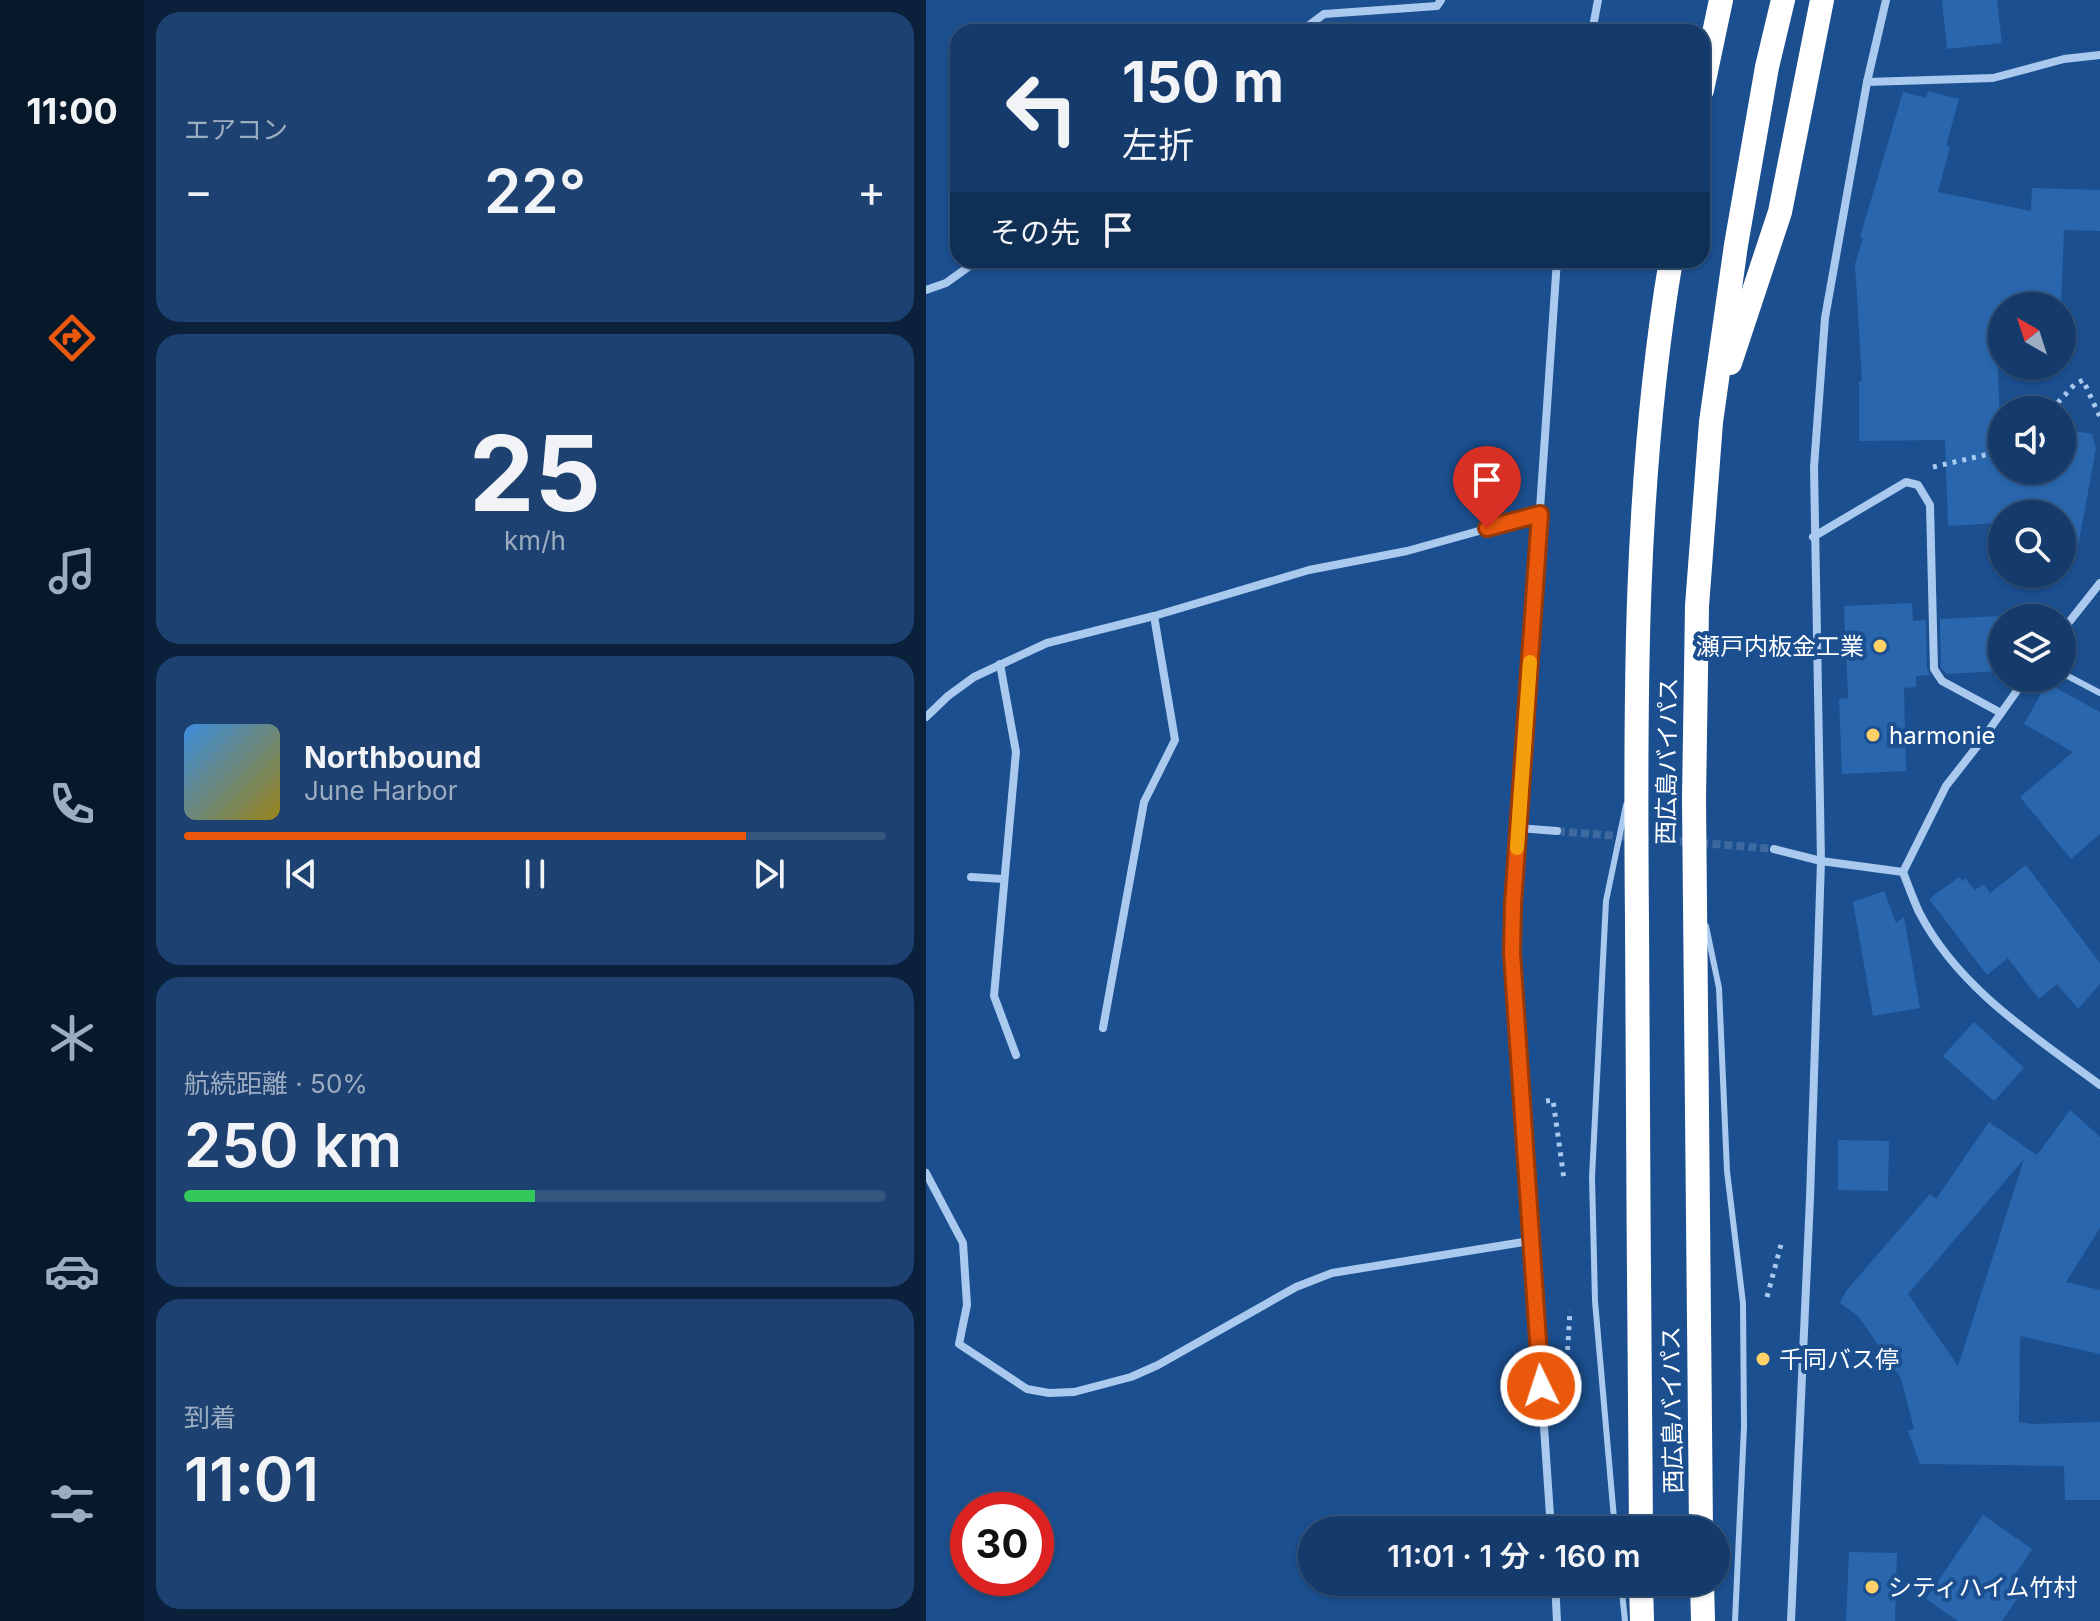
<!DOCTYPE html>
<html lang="ja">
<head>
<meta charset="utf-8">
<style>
	:root { --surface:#143b6b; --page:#1d4271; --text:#f1f3f6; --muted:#9dadc1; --line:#33557e; --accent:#ea580c }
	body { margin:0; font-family:Inter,"Noto Sans JP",sans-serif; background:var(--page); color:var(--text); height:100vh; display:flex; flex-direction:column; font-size:30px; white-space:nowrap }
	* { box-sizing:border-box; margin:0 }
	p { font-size:26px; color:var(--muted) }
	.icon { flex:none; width:44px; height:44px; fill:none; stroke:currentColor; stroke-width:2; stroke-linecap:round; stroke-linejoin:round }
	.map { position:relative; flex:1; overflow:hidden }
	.panel { display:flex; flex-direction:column; gap:12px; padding:12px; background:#0b203b; width:782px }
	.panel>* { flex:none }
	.hud { position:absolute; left:24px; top:24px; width:760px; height:244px; border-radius:24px; box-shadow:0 2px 6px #0004,0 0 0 2px var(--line); background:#143b6b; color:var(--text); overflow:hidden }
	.needle { width:52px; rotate:321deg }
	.buttons { position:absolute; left:1062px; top:292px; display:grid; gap:16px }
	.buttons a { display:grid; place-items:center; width:88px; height:88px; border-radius:50%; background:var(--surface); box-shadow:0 2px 6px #0004,0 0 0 2px var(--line); font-size:40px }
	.speed { position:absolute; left:24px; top:1492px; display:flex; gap:16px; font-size:40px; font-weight:700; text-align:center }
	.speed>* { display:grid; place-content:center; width:104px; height:104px; border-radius:50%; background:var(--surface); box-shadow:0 2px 6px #0004,0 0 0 2px var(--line); line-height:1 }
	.speed .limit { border:12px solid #d22; background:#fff; color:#111 }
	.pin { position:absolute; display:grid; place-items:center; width:68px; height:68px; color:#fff; margin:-82px -34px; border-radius:50% 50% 50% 0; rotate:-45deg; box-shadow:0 0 8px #0007 }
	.pin .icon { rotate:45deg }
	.me { position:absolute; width:88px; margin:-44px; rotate:356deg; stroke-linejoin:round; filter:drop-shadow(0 0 6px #0008) }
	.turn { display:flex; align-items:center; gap:28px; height:168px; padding:0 40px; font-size:36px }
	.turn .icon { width:104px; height:104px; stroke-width:2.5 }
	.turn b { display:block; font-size:56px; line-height:68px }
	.then { display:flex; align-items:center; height:76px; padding:0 40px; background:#0003; gap:16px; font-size:30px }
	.big { font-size:60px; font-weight:600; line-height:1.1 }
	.panel .widget { flex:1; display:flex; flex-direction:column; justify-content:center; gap:12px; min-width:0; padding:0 28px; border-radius:24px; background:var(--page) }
	.panel .dial { align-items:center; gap:0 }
	.dial b { font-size:104px; line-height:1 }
	.song { display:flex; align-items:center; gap:24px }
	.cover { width:96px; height:96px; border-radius:12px; background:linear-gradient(135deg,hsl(210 70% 55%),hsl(50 70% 35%)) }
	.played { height:8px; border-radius:4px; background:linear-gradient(90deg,var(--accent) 80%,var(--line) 80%) }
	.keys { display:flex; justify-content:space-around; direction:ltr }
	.heat { display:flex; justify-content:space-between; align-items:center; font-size:44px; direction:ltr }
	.charge { height:12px; border-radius:6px; background:linear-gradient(90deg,#34c759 50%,var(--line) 0) }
	.trip { position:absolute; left:372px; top:1516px; width:432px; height:80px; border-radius:40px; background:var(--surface); box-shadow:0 2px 6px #0004,0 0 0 2px var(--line); font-weight:600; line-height:80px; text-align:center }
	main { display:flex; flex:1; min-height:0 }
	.tabs { display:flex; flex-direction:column; width:144px; justify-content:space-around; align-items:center; background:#08182b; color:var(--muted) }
	.tabs .icon { width:56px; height:56px }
	.tabs .selected { color:var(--accent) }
	.tabs b { font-size:36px; color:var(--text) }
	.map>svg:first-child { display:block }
	.building { fill:#2a66ad; fill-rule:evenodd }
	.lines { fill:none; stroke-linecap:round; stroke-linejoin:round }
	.street-tunnel { stroke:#3d69a0; stroke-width:8; stroke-dasharray:8 4; stroke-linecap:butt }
	.path { stroke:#a9c9ee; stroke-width:5; stroke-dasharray:4 6; stroke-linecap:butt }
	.lane { stroke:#a9c9ee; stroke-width:6 }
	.street { stroke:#a9c9ee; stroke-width:8 }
	.highway { stroke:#fff; stroke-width:24 }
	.route-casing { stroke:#983908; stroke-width:20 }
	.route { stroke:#ea580c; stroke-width:14 }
	.slow { stroke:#f59e0b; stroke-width:14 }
	.poi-dot { fill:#ffd166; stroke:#1b4f8f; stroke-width:3 }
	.labels { text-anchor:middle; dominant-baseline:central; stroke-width:8; stroke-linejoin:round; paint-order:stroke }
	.poi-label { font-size:24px; fill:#fff; stroke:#1b4f8f; text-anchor:start }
	.street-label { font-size:24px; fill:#fff; stroke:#1b4f8f }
</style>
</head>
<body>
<main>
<nav class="tabs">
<b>11:00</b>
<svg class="icon selected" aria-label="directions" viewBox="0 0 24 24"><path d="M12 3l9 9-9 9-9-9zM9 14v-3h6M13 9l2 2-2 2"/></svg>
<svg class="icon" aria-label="music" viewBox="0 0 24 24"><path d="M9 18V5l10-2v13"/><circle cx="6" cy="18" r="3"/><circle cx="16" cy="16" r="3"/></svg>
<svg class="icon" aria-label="phone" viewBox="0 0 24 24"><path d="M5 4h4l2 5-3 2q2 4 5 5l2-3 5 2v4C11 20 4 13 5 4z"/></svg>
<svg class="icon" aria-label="climate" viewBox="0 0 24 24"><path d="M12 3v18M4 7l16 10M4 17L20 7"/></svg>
<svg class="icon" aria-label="car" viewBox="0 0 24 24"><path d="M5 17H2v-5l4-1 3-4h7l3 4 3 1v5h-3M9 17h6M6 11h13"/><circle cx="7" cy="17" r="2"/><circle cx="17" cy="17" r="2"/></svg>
<svg class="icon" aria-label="filters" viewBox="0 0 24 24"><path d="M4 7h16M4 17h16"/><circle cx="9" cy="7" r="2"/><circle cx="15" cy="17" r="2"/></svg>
</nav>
<section class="panel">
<div class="widget"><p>エアコン</p>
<div class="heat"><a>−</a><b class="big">22°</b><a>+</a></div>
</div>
<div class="widget dial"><b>25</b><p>km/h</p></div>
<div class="widget">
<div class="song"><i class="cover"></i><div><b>Northbound</b><p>June Harbor</p></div></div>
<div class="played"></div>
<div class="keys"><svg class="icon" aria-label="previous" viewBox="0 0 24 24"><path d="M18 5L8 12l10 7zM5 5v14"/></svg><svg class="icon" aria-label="pause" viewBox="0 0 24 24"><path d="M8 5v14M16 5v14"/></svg><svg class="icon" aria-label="next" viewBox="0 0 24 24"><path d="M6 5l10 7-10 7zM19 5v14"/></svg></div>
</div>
<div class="widget"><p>航続距離 · 50%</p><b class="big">250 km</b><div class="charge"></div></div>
<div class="widget"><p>到着</p><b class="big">11:01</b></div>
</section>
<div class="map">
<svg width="1174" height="1621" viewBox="0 0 1174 1621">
	<rect width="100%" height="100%" fill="#1b4f8f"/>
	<!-- building -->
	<g class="building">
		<path d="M 1016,0 L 1071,0 L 1076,43 L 1021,49 Z"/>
		<path d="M 1002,91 L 1033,99 L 1020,146 L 1024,147 L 1012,192 L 1105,211 L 1106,188 L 1174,190 L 1174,231 L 1138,230 L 1135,306 L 1076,306 L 1076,350 L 1071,351 L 1076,470 L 1136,470 L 1136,429 L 1166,434 L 1170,448 L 1152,547 L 1136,545 L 1136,514 L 1074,514 L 1074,523 L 1022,526 L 1019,440 L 933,441 L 933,381 L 936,381 L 929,264 L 937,238 L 934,237 L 977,92 L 1000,98 Z"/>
		<path d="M 986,603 L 987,621 L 1000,620 L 1001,669 L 1004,675 L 990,676 L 990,687 L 978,688 L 980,771 L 916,774 L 913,699 L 922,698 L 918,606 Z"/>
		<path d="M 1076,616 L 1076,671 L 1020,674 L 1015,667 L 1014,619 Z"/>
		<path d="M 1121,683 L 1174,712 L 1174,834 L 1145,859 L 1094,797 L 1147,752 L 1098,724 Z"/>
		<path d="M 1100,865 L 1174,963 L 1174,984 L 1152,1009 L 1131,984 L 1113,999 L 1082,958 L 1061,975 L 1003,899 L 1033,877 L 1036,881 L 1039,878 L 1049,890 L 1058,884 L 1064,893 Z"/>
		<path d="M 958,891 L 970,923 L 978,917 L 994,1008 L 947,1016 L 927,902 Z"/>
		<path d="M 1048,1022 L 1098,1068 L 1068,1101 L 1017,1056 Z"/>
		<path d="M 1144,1110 L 1174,1137 L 1174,1228 L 1140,1282 L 1174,1290 L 1174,1354 L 1094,1336 L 1093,1422 L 1106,1424 L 1174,1422 L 1174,1500 L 1139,1500 L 1138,1466 L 994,1464 L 982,1431 L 988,1429 L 975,1378 L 933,1317 L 914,1303 L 920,1291 L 1004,1194 L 1010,1199 L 1063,1122 L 1111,1155 ZM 1098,1159 L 1032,1366 L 982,1294 Z"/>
		<path d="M 912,1140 L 963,1141 L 962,1191 L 912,1190 Z"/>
		<path d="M 1057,1515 L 1106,1549 L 1083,1584 L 1095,1593 L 1076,1621 L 1032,1621 L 1000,1599 Z"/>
		<path d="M 923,1552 L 971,1553 L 969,1621 L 920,1621 Z"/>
	</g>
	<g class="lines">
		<!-- street-tunnel -->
		<path class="street-tunnel" d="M 631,831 L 848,849"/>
		<!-- path -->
		<g class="path">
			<path d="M 1125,410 L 1149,384 L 1157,380 L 1174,417"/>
			<path d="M 1007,467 L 1076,451"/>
			<path d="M 620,1101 L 627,1100 L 638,1179"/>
			<path d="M 841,1297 L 856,1241"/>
			<path d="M 641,1360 L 644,1310"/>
		</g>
		<!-- lane -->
		<g class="lane">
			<path d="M 1136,673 L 1174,693"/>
			<path d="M 780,926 L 793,988 L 801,1171 L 817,1303 L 818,1427 L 809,1621"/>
			<path d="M 689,1530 L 669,1301 L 666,1177 L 680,901 L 700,805"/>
			<path d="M 695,1582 L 699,1621"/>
		</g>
		<!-- street -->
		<g class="street">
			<path d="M 374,32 L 398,14 L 511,6 L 515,0"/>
			<path d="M 666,32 L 672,0"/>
			<path d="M 941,82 L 1067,78 L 1138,59 L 1174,55"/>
			<path d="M 0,290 L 20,283 L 52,260"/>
			<path d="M 887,537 L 980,482 L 992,485 L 1004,505 L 1008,669 L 1016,681 L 1075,713"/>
			<path d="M 1136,631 L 1174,583"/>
			<path d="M 74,664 L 90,752 L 68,996 L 90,1055"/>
			<path d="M 0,717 L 22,696 L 48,677 L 121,643 L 228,616 L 383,570 L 481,551 L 614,514"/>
			<path d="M 592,828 L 631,831"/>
			<path d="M 848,849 L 895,861 L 977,872 L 1020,786 L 1056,740 L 1100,678"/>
			<path d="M 977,872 C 982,885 987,899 993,912 C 1032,988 1108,1036 1174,1085"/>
			<path d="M 45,877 L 77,879"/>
			<path d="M 177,1028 L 218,802 L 249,740 L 228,616"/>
			<path d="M 0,1173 L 37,1243 L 41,1305 L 33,1344 L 101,1389 L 123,1393 L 148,1392 L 205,1377 L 232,1365 L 370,1287 L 406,1273 L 604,1241"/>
			<path d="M 625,1530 L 586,953 L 587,904 L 631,260"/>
			<path d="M 629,1582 L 631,1621"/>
			<path d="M 865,1621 L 884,1198 L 895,861 L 888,467 L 899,318 L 941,82 L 960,0"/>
		</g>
		<!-- highway -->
		<g class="highway">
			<path d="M 776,90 L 795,0"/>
			<path d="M 804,363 L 854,212 L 896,0"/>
			<path d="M 715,1530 C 713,1328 712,1125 711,923 C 709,702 708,479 745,260"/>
			<path d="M 775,1530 L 768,799 L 771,606 L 785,422 L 810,245 L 841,67 L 857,0"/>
			<path d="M 715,1582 L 716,1621"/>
			<path d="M 776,1582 L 777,1621"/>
		</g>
	</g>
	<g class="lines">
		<!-- route casing -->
		<g class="route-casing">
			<path id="route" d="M 561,528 L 614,514 L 587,904 L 586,953 L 615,1386"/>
		</g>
		<!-- route -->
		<use href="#route" class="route"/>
		<!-- slow -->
		<path class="slow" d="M 591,848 L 604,662"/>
	</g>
	<!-- markers -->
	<g class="poi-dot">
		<circle cx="954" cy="646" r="8"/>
		<circle cx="947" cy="735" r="8"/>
		<circle cx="837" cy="1359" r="8"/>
		<circle cx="946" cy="1587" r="8"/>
	</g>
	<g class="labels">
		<!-- poi labels -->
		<g class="poi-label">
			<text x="938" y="646" text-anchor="end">瀬戸内板金工業</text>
			<text x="963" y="735">harmonie</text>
			<text x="853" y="1359">千同バス停</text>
			<text x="962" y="1587">シティハイム竹村</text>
		</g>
		<!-- street labels -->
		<g class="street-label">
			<text transform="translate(741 761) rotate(-89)">西広島バイパス</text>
			<text transform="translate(746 1410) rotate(-91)">西広島バイパス</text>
		</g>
	</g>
</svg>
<div class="buttons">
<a><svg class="needle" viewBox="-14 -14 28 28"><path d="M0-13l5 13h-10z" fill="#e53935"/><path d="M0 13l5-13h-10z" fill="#9dadc1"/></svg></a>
<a><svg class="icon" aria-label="sound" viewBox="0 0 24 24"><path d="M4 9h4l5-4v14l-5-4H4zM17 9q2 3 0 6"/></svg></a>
<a><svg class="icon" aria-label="search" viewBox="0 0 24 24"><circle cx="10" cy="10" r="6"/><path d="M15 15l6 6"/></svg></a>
<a><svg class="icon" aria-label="layers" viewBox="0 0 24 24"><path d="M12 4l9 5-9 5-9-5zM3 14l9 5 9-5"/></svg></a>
</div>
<div class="speed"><div class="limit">30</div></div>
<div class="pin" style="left:561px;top:528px;background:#d93025"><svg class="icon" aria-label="arrive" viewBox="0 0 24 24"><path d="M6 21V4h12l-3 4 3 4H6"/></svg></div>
<svg class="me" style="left:615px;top:1386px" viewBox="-20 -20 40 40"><circle r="17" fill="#ea580c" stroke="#fff" stroke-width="3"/><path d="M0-11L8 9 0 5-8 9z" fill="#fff"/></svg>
<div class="trip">11:01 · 1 分 · 160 m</div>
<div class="hud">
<div class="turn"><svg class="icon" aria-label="left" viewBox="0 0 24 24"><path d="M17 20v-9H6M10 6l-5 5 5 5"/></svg><div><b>150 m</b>左折</div></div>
<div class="then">その先<svg class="icon" aria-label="arrive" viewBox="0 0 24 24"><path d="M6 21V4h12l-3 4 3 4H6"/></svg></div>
</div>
</div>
</main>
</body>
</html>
